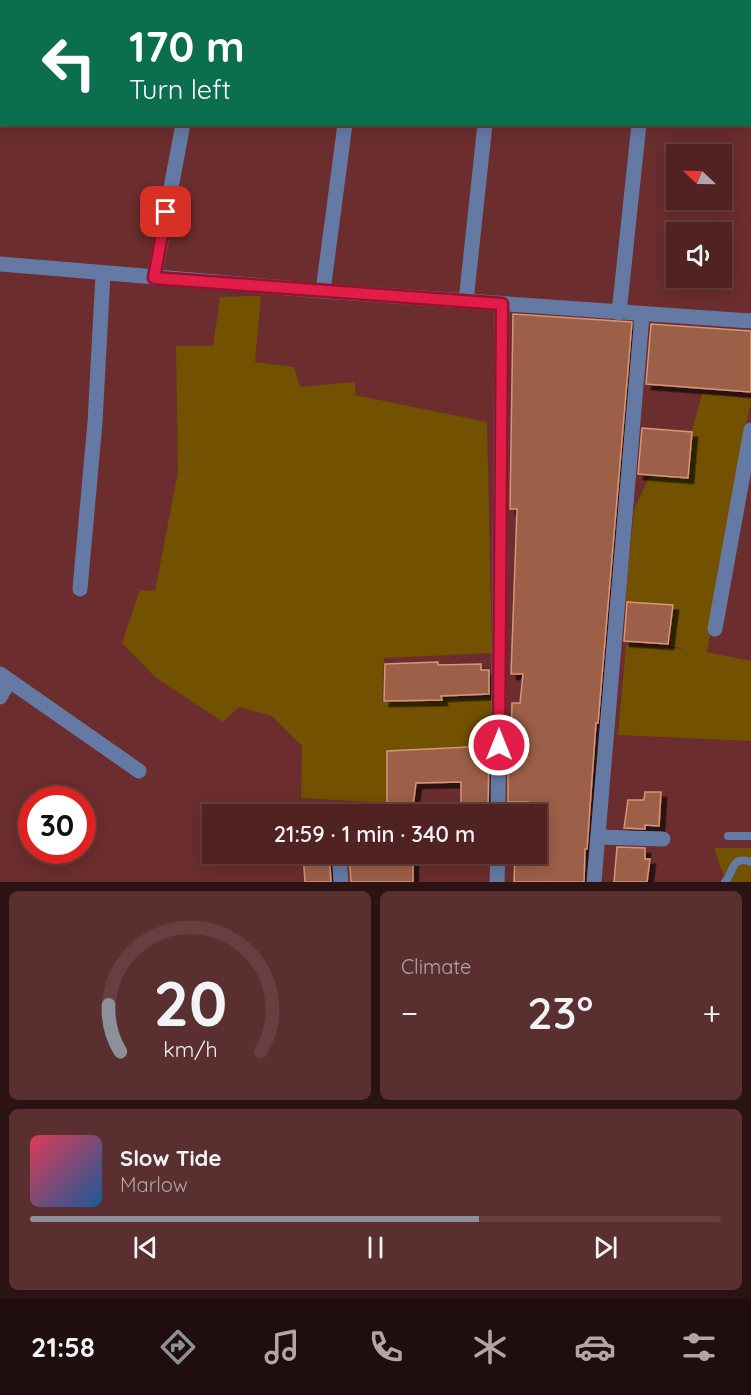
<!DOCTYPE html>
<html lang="en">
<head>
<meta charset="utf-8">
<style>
	:root { --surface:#502222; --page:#5a2f2f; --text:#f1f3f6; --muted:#b4a4a5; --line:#673f40; --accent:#8c9099 }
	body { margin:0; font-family:Quicksand,sans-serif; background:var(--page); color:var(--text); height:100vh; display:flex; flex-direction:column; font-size:22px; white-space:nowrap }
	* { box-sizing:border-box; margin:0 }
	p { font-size:20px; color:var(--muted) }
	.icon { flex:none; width:33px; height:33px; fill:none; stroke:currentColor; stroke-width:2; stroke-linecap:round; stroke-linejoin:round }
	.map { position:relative; height:882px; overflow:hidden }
	.drawer { display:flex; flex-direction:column; gap:9px; padding:9px; background:#2c1313; flex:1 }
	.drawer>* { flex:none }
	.top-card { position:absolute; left:0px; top:0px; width:752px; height:126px; box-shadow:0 3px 15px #0003,0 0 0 2px var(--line); background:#0b6e4f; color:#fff; overflow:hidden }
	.needle { width:39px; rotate:292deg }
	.buttons { position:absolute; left:666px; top:144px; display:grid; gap:12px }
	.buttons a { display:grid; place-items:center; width:66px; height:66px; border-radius:0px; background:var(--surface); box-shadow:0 3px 15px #0003,0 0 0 2px var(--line); font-size:30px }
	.speed { position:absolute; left:18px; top:786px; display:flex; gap:12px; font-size:30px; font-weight:700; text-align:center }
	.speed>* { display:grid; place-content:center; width:78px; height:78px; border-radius:50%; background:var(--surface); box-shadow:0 3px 15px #0003,0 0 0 2px var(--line); line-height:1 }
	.speed .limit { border:9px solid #d22; background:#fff; color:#111 }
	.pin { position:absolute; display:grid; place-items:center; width:51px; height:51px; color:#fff; margin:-26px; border-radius:12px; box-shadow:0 3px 9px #0006 }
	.me { position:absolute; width:66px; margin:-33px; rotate:0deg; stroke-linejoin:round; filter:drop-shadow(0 0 4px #0008) }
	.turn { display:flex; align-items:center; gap:21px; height:126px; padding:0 30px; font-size:27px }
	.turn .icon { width:78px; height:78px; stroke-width:2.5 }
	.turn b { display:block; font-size:42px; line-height:51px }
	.big { font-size:45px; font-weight:600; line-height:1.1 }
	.drawer .widget { flex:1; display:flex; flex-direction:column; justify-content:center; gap:9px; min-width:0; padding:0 21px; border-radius:9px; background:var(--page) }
	.drawer .dial { align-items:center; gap:0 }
	.dial svg { height:156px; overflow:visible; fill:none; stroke:var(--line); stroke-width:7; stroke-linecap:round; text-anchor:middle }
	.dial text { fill:var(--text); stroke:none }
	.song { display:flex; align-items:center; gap:18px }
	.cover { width:72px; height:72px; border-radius:9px; background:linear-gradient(135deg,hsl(350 70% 55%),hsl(210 70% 35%)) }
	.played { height:6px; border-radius:3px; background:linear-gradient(90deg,var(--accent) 65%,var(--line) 65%) }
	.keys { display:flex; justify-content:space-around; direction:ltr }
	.heat { display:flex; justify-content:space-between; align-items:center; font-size:33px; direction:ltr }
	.drawer .tiles { flex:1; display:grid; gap:9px; grid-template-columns:1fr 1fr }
	.widget:last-child { grid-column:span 2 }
	.trip { position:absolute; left:202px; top:804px; width:345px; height:60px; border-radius:0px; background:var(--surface); box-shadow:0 3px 15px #0003,0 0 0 2px var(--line); font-weight:600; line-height:60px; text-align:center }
	.tabs { display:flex; height:96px; justify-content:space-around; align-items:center; background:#200e0e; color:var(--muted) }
	.tabs .icon { width:42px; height:42px }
	.tabs .selected { color:var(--accent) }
	.tabs b { font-size:27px; color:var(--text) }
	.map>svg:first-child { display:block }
	.green { fill:#725201 }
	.building { fill:#9c5f46; stroke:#d7957a; stroke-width:1.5; filter:url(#shadow) }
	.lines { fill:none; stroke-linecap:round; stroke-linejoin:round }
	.service { stroke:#647aa4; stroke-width:8 }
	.minor { stroke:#647aa4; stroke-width:15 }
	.route-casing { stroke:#92132f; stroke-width:15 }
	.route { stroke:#e11d48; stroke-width:10 }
</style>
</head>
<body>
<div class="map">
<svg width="751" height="882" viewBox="0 0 751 882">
	<defs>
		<filter id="shadow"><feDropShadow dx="5.5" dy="5.5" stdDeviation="0" flood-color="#0009"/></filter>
	</defs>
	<rect width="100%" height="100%" fill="#6b2d2d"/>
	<!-- green -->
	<g class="green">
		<path d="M 261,296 L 255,362 L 294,367 L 300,387 L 355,382 L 355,395 L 487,422 L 492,653 L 384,658 L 382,702 L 492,697 L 491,746 L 387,751 L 387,803 L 301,798 L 302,746 L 272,716 L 239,707 L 223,722 L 156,678 L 122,643 L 140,590 L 155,591 L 178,472 L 176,346 L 213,346 L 220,297 Z"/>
		<path d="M 702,393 L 751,399 L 707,652 L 751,661 L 751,741 L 618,735 L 626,645 L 687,649 L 670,646 L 672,605 L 625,602 L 634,510 L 650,475 L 688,478 L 692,432 Z"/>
		<path d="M 714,848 L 751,848 L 751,882 L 726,882 Z"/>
	</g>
	<!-- building -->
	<g class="building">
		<path d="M 513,314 L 632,322 L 598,723 L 596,723 L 587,849 L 585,849 L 584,882 L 514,882 L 515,854 L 537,854 L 537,814 L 527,814 L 528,802 L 508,802 L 508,745 L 511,745 L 512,703 L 520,703 L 523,674 L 511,674 L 517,509 L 510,509 Z"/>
		<path d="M 651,324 L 751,331 L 751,392 L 646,384 Z"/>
		<path d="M 642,428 L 692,432 L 688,478 L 638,474 Z"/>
		<path d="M 627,602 L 673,605 L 668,644 L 624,641 Z"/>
		<path d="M 438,662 L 438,665 L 481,664 L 481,670 L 489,670 L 489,694 L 441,696 L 442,700 L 384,701 L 385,664 Z"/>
		<path d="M 489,746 L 488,814 L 461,814 L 461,782 L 416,783 L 412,814 L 387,814 L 387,751 Z"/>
		<path d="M 645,792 L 661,792 L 659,826 L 645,825 L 645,829 L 624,828 L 628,800 L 644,800 Z"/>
		<path d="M 617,847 L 645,848 L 645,859 L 650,859 L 647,882 L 614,882 Z"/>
		<path d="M 303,854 L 329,854 L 331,882 L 305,882 Z"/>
		<path d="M 349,854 L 413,854 L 413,882 L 351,882 Z"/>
	</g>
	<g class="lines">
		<!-- service -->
		<g class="service">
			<path d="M 728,836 L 751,836"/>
			<path d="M 725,882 C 734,872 731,855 751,862"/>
		</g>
		<!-- minor -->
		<g class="minor">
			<path d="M 366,2 L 366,0"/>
			<path d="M 0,264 L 323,291 L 751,321"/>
			<path d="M 154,278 L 183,124"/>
			<path d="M 323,291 L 345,124"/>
			<path d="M 466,301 L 485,124"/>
			<path d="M 619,313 L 639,124"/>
			<path d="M 80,589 L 95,422 L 103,274"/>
			<path d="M 715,629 L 751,430"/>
			<path d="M 0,674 L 139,771"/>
			<path d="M 0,697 L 9,681"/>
			<path d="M 335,810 L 336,814"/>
			<path d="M 498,814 L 502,304"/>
			<path d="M 598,837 L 663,839"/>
			<path d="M 339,854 L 341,882"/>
			<path d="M 497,882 L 498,854"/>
			<path d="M 594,882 L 642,315"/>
		</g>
	</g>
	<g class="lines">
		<!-- route casing -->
		<g class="route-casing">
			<path id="route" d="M 166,212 L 154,278 L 502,304 L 499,745"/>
		</g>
		<!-- route -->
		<use href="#route" class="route"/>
	</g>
</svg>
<div class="buttons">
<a><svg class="needle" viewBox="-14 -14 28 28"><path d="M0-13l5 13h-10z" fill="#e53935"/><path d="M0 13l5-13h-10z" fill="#b4a4a5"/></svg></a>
<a><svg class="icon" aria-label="sound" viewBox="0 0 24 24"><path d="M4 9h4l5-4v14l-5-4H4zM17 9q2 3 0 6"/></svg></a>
</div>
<div class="speed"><div class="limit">30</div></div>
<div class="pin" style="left:166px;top:212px;background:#d93025"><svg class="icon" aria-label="arrive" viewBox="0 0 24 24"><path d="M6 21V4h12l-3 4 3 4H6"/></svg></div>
<svg class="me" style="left:499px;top:745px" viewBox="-20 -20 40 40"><circle r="17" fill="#e11d48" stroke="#fff" stroke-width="3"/><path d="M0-11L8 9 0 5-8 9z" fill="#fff"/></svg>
<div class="trip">21:59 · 1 min · 340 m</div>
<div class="top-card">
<div class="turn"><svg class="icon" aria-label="left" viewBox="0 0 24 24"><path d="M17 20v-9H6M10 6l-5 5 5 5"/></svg><div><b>170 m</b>Turn left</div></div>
</div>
</div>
<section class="drawer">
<div class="tiles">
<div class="widget dial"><svg viewBox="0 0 100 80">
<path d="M14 69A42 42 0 1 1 86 69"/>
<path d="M14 69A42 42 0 0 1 8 45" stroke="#8c9099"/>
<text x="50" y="56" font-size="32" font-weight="700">20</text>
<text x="50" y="72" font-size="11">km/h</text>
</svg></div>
<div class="widget"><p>Climate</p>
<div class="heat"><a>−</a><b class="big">23°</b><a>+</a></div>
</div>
<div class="widget">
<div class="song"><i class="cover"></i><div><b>Slow Tide</b><p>Marlow</p></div></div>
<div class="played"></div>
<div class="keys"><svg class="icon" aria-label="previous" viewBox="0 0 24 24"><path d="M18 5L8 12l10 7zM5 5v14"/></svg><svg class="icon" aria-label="pause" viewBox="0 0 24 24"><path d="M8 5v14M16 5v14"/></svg><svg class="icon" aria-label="next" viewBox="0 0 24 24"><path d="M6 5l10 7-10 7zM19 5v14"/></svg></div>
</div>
</div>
</section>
<nav class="tabs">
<b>21:58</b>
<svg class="icon selected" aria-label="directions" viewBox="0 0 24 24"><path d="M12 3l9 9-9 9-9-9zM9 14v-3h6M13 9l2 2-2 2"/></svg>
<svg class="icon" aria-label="music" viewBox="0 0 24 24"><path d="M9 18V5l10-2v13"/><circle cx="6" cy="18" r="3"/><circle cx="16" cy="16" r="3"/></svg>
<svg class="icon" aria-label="phone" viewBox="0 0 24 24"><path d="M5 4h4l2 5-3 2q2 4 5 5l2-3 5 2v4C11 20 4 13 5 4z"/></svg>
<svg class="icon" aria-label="climate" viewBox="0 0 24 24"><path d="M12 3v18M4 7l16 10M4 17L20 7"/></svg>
<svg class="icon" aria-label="car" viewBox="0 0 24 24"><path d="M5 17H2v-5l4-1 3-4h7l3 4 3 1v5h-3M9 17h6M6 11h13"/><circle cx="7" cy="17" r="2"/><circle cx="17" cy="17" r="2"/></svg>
<svg class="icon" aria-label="filters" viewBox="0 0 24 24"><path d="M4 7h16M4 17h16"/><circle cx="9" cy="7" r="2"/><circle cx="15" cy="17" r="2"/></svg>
</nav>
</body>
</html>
